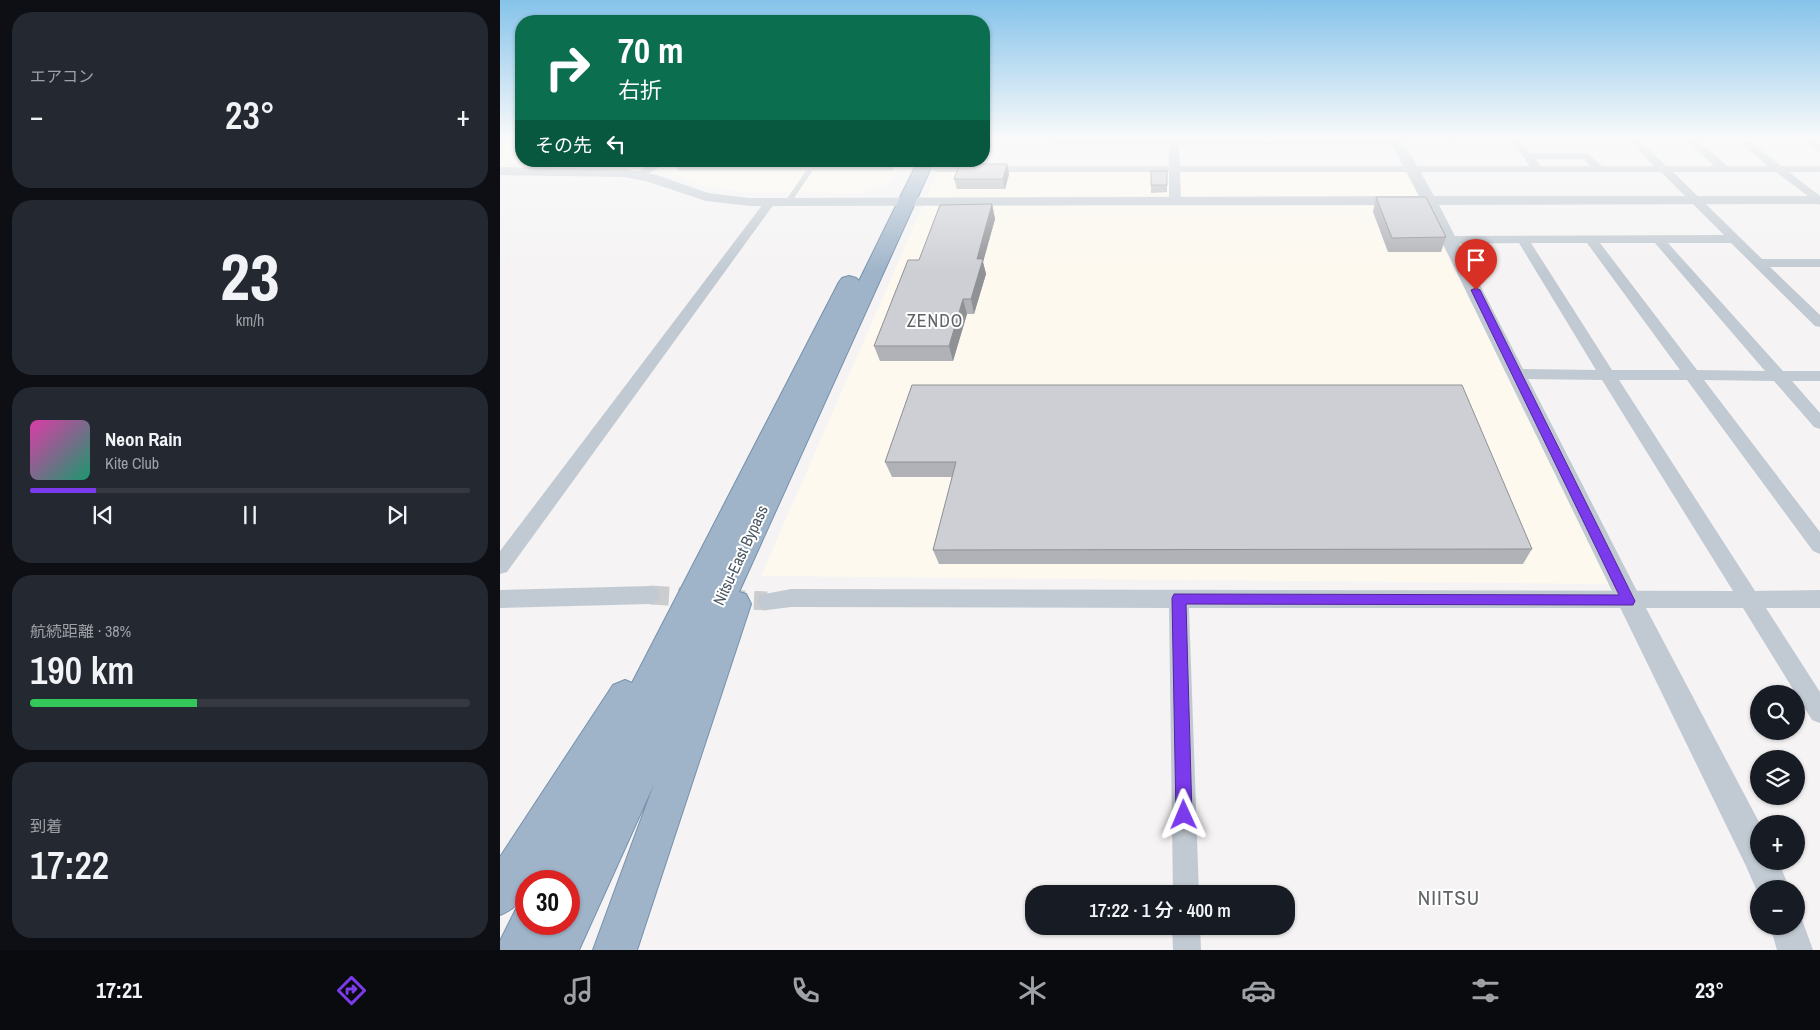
<!DOCTYPE html>
<html lang="ja">
<head>
<meta charset="utf-8">
<style>
	:root { --surface:#171b24; --page:#242831; --text:#f1f3f6; --muted:#9ea1a6; --line:#363941; --accent:#7c3aed }
	body { margin:0; font-family:"Archivo Narrow","Noto Sans JP",sans-serif; background:var(--page); color:var(--text); height:100vh; display:flex; flex-direction:column; font-size:19px; white-space:nowrap }
	* { box-sizing:border-box; margin:0 }
	p { font-size:16px; color:var(--muted) }
	.icon { flex:none; width:28px; height:28px; fill:none; stroke:currentColor; stroke-width:2; stroke-linecap:round; stroke-linejoin:round }
	.map { position:relative; flex:1; overflow:hidden }
	.panel { display:flex; flex-direction:column; gap:12px; padding:12px; background:#0d0f14; width:500px }
	.panel>* { flex:none }
	.top-card { position:absolute; left:15px; top:15px; width:475px; height:152px; border-radius:20px; box-shadow:0 1px 4px #0004; background:#0b6e4f; color:#fff; overflow:hidden }
	.buttons { position:absolute; left:1250px; top:685px; display:grid; gap:10px }
	.buttons a { display:grid; place-items:center; width:55px; height:55px; border-radius:50%; background:var(--surface); box-shadow:0 1px 4px #0004; font-size:25px }
	.speed { position:absolute; left:15px; top:870px; display:flex; gap:10px; font-size:25px; font-weight:700; text-align:center }
	.speed>* { display:grid; place-content:center; width:65px; height:65px; border-radius:50%; background:var(--surface); box-shadow:0 1px 4px #0004; line-height:1 }
	.speed .limit { border:8px solid #d22; background:#fff; color:#111 }
	.pin { position:absolute; display:grid; place-items:center; width:42px; height:42px; color:#fff; margin:-51px -21px; border-radius:50% 50% 50% 0; rotate:-45deg; box-shadow:0 0 5px #0007 }
	.pin .icon { rotate:45deg }
	.me { position:absolute; width:55px; margin:-28px; rotate:359deg; stroke-linejoin:round; filter:drop-shadow(0 0 4px #0008) }
	.turn { display:flex; align-items:center; gap:18px; height:105px; padding:0 20px; font-size:22px }
	.turn .icon { width:65px; height:65px; stroke-width:2.5 }
	.turn b { display:block; font-size:35px; line-height:42px }
	.then { display:flex; align-items:center; height:48px; padding:0 20px; background:#0003; gap:10px; font-size:19px }
	.big { font-size:38px; font-weight:600; line-height:1.1 }
	.panel .card { flex:1; display:flex; flex-direction:column; justify-content:center; gap:8px; min-width:0; padding:0 18px; border-radius:20px; background:var(--page) }
	.panel .dial { align-items:center; gap:0 }
	.dial b { font-size:65px; line-height:1 }
	.song { display:flex; align-items:center; gap:15px }
	.cover { width:60px; height:60px; border-radius:8px; background:linear-gradient(135deg,hsl(320 70% 55%),hsl(160 70% 35%)) }
	.played { height:5px; border-radius:2px; background:linear-gradient(90deg,var(--accent) 15%,var(--line) 15%) }
	.keys { display:flex; justify-content:space-around; direction:ltr }
	.heat { display:flex; justify-content:space-between; align-items:center; font-size:28px; direction:ltr }
	.charge { height:8px; border-radius:4px; background:linear-gradient(90deg,#34c759 38%,var(--line) 0) }
	.trip { position:absolute; left:525px; top:885px; width:270px; height:50px; border-radius:20px; background:var(--surface); box-shadow:0 1px 4px #0004; font-weight:600; line-height:50px; text-align:center }
	.tabs { display:flex; height:80px; justify-content:space-around; align-items:center; background:#090b0e; color:var(--muted) }
	.tabs .icon { width:35px; height:35px }
	.tabs .on { color:var(--accent) }
	.tabs b { font-size:22px; color:var(--text) }
	main { display:flex; flex:1; min-height:0 }
	.map>svg:first-child { display:block }
	.commercial { fill:#fdf9ef }
	.lines { fill:none; stroke-linecap:round; stroke-linejoin:round }
	.minor-tunnel { stroke:#caccce; stroke-width:19; stroke-dasharray:19 9; stroke-linecap:butt }
	.trunk-casing { stroke:#7690ad; stroke-width:2 }
	.service { stroke:#c1cad2; stroke-width:5.5 }
	.minor { fill:#c1cad2; fill-rule:evenodd }
	.tertiary { fill:#c1cad2; fill-rule:evenodd }
	.trunk { fill:#9fb4c9; fill-rule:evenodd }
	.wall { fill:#b0b2b7 }
	.shaded-wall { fill:#909195 }
	.building { fill:#cdcfd5; stroke:#909195 }
	.route { fill:#7c3aed; stroke:#51269a }
	.labels { text-anchor:middle; dominant-baseline:central; stroke-width:4; stroke-linejoin:round; paint-order:stroke }
	.street-label { font-size:16px; fill:#4a5661; stroke:#fff }
	.neighbourhood-label { font-size:18px; letter-spacing:1px; fill:#5f6368; stroke:#fff }
	.near-neighbourhood-label { font-size:21px; letter-spacing:1px; fill:#5f6368; stroke:#fff }
</style>
</head>
<body>
<main>
<section class="panel">
<div class="card"><p>エアコン</p>
<div class="heat"><a>−</a><b class="big">23°</b><a>+</a></div>
</div>
<div class="card dial"><b>23</b><p>km/h</p></div>
<div class="card">
<div class="song"><i class="cover"></i><div><b>Neon Rain</b><p>Kite Club</p></div></div>
<div class="played"></div>
<div class="keys"><svg class="icon" aria-label="previous" viewBox="0 0 24 24"><path d="M18 5L8 12l10 7zM5 5v14"/></svg><svg class="icon" aria-label="pause" viewBox="0 0 24 24"><path d="M8 5v14M16 5v14"/></svg><svg class="icon" aria-label="next" viewBox="0 0 24 24"><path d="M6 5l10 7-10 7zM19 5v14"/></svg></div>
</div>
<div class="card"><p>航続距離 · 38%</p><b class="big">190 km</b><div class="charge"></div></div>
<div class="card"><p>到着</p><b class="big">17:22</b></div>
</section>
<div class="map">
<svg width="1320" height="950" viewBox="0 0 1320 950">
	<rect width="100%" height="100%" fill="#f5f3f3"/>
	<!-- commercial -->
	<g class="commercial">
		<path d="M 0,139 L 21,139 L 21,161 L 401,161 L 391,182 L 363,193 L 241,192 L 203,185 L 140,164 L 0,164 Z"/>
		<path d="M 438,171 L 906,171 L 1111,584 L 261,576 Z"/>
	</g>
	<g class="lines">
		<!-- minor-tunnel -->
		<g class="minor-tunnel">
			<path d="M 150,595 L 200,598"/>
			<path d="M 226,599 L 267,601"/>
		</g>
		<!-- trunk casing -->
		<g class="trunk-casing">
			<path id="trunk" d="M 418,161 L 434,161 L 239,592 L 246,594 L 251,604 L 137,950 L 93,950 L 154,784 L 79,950 L 0,950 L 0,941 L 16,909 L 26,905 L 26,924 L 69,924 L 69,881 L 26,881 C 26,899 15,909 0,915 L 0,857 L 113,685 L 125,680 L 132,683 L 339,282 L 342,278 L 349,276 L 356,278 L 359,281 Z"/>
		</g>
		<!-- service -->
		<g class="service">
			<path d="M 180,168 L 391,168"/>
			<path d="M 288,202 L 316,161"/>
		</g>
		<!-- minor -->
		<g class="minor">
			<path d="M 484,139 L 494,139 L 489,153 L 484,156 Z"/>
			<path d="M 554,139 L 898,139 L 903,142 L 898,145 L 679,145 L 680,166 L 1030,166 L 1010,139 L 1020,139 L 1031,153 L 1087,153 L 1102,166 L 1154,166 L 1128,139 L 1139,139 L 1166,166 L 1214,166 L 1185,139 L 1196,139 L 1227,166 L 1268,166 L 1236,139 L 1247,139 L 1281,166 L 1320,166 L 1320,172 L 1289,172 L 1320,196 L 1320,205 L 1276,172 L 1173,172 L 1262,259 L 1320,259 L 1320,267 L 1270,267 L 1320,315 L 1320,327 L 1315,326 L 1231,243 L 1168,243 L 1283,371 L 1320,371 L 1320,381 L 1292,381 L 1320,413 L 1320,429 L 1314,427 L 1274,381 L 1204,380 L 1320,532 L 1320,554 L 1313,551 L 1187,380 L 1119,380 L 1255,591 L 1320,590 L 1320,608 L 1266,608 L 1320,692 L 1320,723 L 1312,720 L 1243,608 L 689,608 L 699,894 L 673,894 L 669,608 L 291,607 L 267,610 L 260,607 L 257,601 L 260,595 L 291,589 L 1233,591 L 1102,380 L 1018,379 L 1010,374 L 1018,369 L 1096,370 L 1019,243 L 950,244 L 944,240 L 950,236 L 1224,235 L 1161,172 L 680,172 L 681,201 L 675,204 L 669,201 L 669,172 L 436,172 L 431,169 L 436,166 L 669,166 L 669,145 L 550,144 L 550,140 ZM 1036,159 L 1084,159 L 1090,166 L 1040,166 ZM 1031,243 L 1087,243 L 1180,370 L 1112,370 ZM 1100,243 L 1155,243 L 1265,371 L 1197,370 Z"/>
			<path d="M 944,139 L 954,139 L 956,142 L 951,145 Z"/>
			<path d="M 1301,139 L 1312,139 L 1320,144 L 1320,152 Z"/>
			<path d="M 156,161 L 169,161 L 143,177 L 135,177 L 135,173 Z"/>
			<path d="M 270,199 L 274,200 L 274,204 L 7,572 L 0,574 L 0,551 L 266,200 Z"/>
			<path d="M 150,586 L 157,589 L 160,595 L 157,601 L 150,604 L 0,608 L 0,590 Z"/>
			<path d="M 672,926 L 700,926 L 701,950 L 673,950 Z"/>
		</g>
		<!-- tertiary -->
		<g class="tertiary">
			<path d="M 889,139 L 902,139 L 934,196 L 1320,196 L 1320,204 L 939,205 L 1138,593 L 1260,824 L 1259,861 L 1278,861 L 1290,889 L 1259,889 L 1259,896 L 1246,866 L 924,205 L 250,206 L 206,201 L 149,182 L 125,177 L 0,175 L 0,167 L 125,169 L 157,175 L 208,193 L 250,198 L 919,196 Z"/>
			<path d="M 1296,912 L 1300,914 L 1313,950 L 1277,950 L 1270,926 L 1296,926 Z"/>
		</g>
		<!-- trunk -->
		<use href="#trunk" class="trunk"/>
	</g>
	<!-- wall -->
	<g class="wall">
		<path d="M 507,164 L 509,174 L 505,189 L 457,189 L 454,179 Z"/>
		<path d="M 651,171 L 667,171 L 667,192 L 651,193 Z"/>
		<path d="M 876,197 L 946,237 L 941,252 L 888,252 L 873,212 Z"/>
		<path d="M 492,204 L 495,219 L 483,262 L 486,274 L 474,314 L 467,314 L 453,361 L 380,361 L 374,346 L 419,260 Z"/>
		<path d="M 412,385 L 1032,549 L 1023,564 L 439,564 L 433,550 L 452,477 L 392,477 L 385,462 Z"/>
	</g>
	<!-- shaded-wall -->
	<g class="shaded-wall">
		<path d="M 507,164 L 509,174 L 505,189 L 503,179 Z"/>
		<path d="M 492,204 L 495,219 L 483,262 L 486,274 L 474,314 L 471,299 L 477,259 Z"/>
		<path d="M 463,299 L 467,314 L 453,361 L 449,346 Z"/>
	</g>
	<!-- building -->
	<g class="building">
		<path d="M 460,164 L 507,164 L 503,179 L 454,179 Z"/>
		<rect x="651" y="171" width="16" height="14"/>
		<path d="M 876,197 L 926,197 L 946,237 L 892,238 Z"/>
		<path d="M 492,204 L 477,259 L 483,259 L 471,299 L 463,299 L 449,346 L 374,346 L 408,260 L 419,260 L 440,205 Z"/>
		<path d="M 412,385 L 962,385 L 1032,549 L 433,550 L 456,462 L 385,462 Z"/>
	</g>
	<!-- sky -->
	<linearGradient id="sky" x2="0" y2="1"><stop stop-color="#85c3ea"/><stop offset="0.51" stop-color="#fafafa"/><stop offset="1" stop-color="#fafafa" stop-opacity="0"/></linearGradient>
	<rect width="1320" height="272" fill="url(#sky)"/>
	<!-- route -->
	<path class="route" d="M 976,288 L 980,290 L 1133,597 L 1135,601 L 1133,605 L 686,604 L 692,815 L 689,821 L 684,823 L 678,821 L 676,815 L 672,598 L 674,594 L 1119,595 L 971,290 Z"/>
	<g class="labels">
		<!-- street labels -->
		<g class="street-label">
			<text transform="translate(240 555) rotate(-65)">Nitsu-East Bypass</text>
		</g>
		<!-- neighbourhood labels -->
		<g class="neighbourhood-label">
			<text x="435" y="320">ZENDO</text>
		</g>
		<!-- near-neighbourhood labels -->
		<g class="near-neighbourhood-label">
			<text x="949" y="897">NIITSU</text>
		</g>
	</g>
</svg>
<div class="buttons">
<a><svg class="icon" aria-label="search" viewBox="0 0 24 24"><circle cx="10" cy="10" r="6"/><path d="M15 15l6 6"/></svg></a>
<a><svg class="icon" aria-label="layers" viewBox="0 0 24 24"><path d="M12 4l9 5-9 5-9-5zM3 14l9 5 9-5"/></svg></a>
<a>+</a>
<a>−</a>
</div>
<div class="speed"><div class="limit">30</div></div>
<div class="pin" style="left:976px;top:290px;background:#d93025"><svg class="icon" aria-label="arrive" viewBox="0 0 24 24"><path d="M6 21V4h12l-3 4 3 4H6"/></svg></div>
<svg class="me" style="left:684px;top:815px" viewBox="-20 -20 40 40"><path d="M0-17L14 15 0 8-14 15z" fill="#7c3aed" stroke="#fff" stroke-width="4"/></svg>
<div class="trip">17:22 · 1 分 · 400 m</div>
<div class="top-card">
<div class="turn"><svg class="icon" aria-label="right" viewBox="0 0 24 24"><path d="M7 20v-9h11M14 6l5 5-5 5"/></svg><div><b>70 m</b>右折</div></div>
<div class="then">その先<svg class="icon" aria-label="left" viewBox="0 0 24 24"><path d="M17 20v-9H6M10 6l-5 5 5 5"/></svg></div>
</div>
</div>
</main>
<nav class="tabs">
<b>17:21</b>
<svg class="icon on" aria-label="directions" viewBox="0 0 24 24"><path d="M12 3l9 9-9 9-9-9zM9 14v-3h6M13 9l2 2-2 2"/></svg>
<svg class="icon" aria-label="music" viewBox="0 0 24 24"><path d="M9 18V5l10-2v13"/><circle cx="6" cy="18" r="3"/><circle cx="16" cy="16" r="3"/></svg>
<svg class="icon" aria-label="phone" viewBox="0 0 24 24"><path d="M5 4h4l2 5-3 2q2 4 5 5l2-3 5 2v4C11 20 4 13 5 4z"/></svg>
<svg class="icon" aria-label="climate" viewBox="0 0 24 24"><path d="M12 3v18M4 7l16 10M4 17L20 7"/></svg>
<svg class="icon" aria-label="car" viewBox="0 0 24 24"><path d="M5 17H2v-5l4-1 3-4h7l3 4 3 1v5h-3M9 17h6M6 11h13"/><circle cx="7" cy="17" r="2"/><circle cx="17" cy="17" r="2"/></svg>
<svg class="icon" aria-label="filters" viewBox="0 0 24 24"><path d="M4 7h16M4 17h16"/><circle cx="9" cy="7" r="2"/><circle cx="15" cy="17" r="2"/></svg>
<b>23°</b>
</nav>
</body>
</html>
